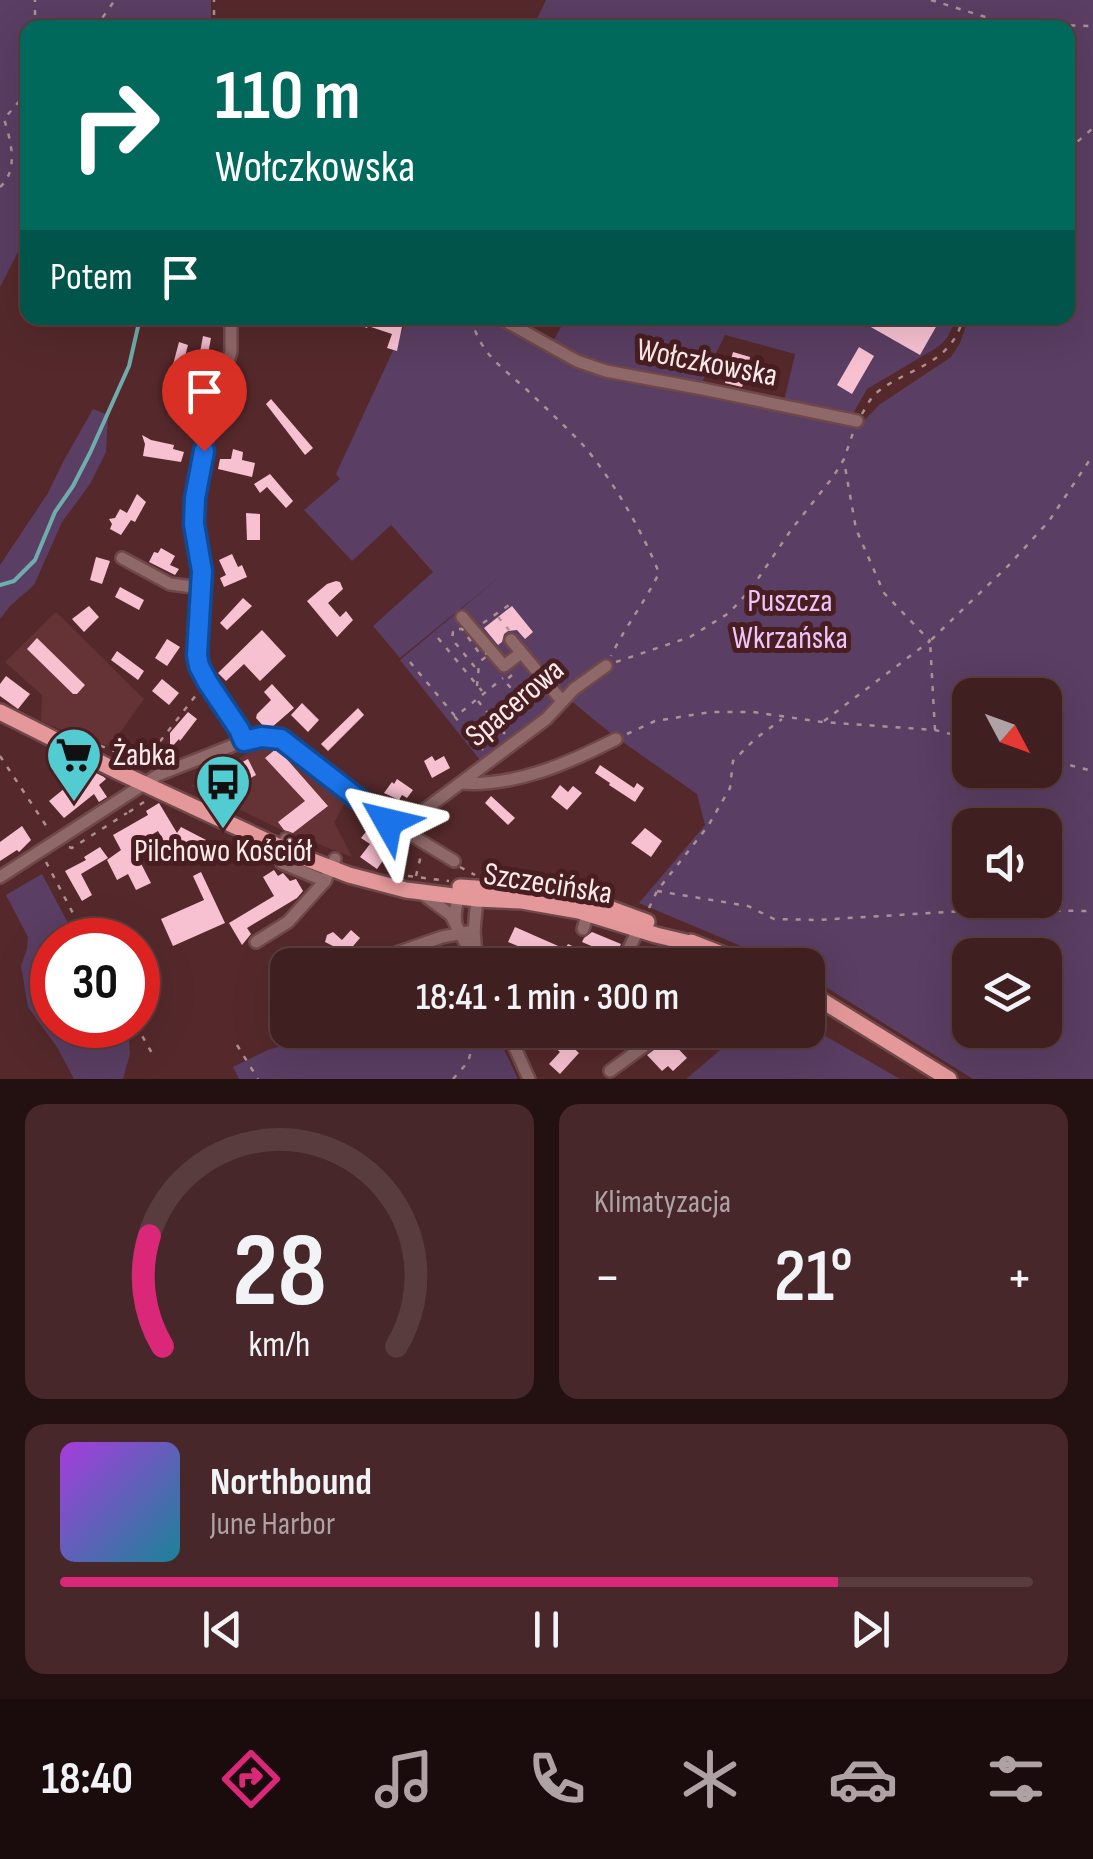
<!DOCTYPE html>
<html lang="pl">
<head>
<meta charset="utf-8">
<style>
	:root { --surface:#401f20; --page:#472729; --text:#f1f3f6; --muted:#aea2a5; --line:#593d3e; --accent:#db2777 }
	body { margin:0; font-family:"Sofia Sans Condensed",sans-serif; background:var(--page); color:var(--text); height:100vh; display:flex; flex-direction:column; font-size:38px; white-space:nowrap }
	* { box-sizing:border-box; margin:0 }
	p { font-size:32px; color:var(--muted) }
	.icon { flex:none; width:55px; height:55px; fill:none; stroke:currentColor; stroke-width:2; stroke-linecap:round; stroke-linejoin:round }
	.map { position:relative; height:1079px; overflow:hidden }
	.drawer { display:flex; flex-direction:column; gap:25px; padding:25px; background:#231112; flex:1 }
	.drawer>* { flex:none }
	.top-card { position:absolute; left:20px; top:20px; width:1055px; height:305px; border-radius:20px; box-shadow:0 10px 40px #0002,0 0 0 2px var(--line); background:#00695c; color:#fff; overflow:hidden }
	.needle { width:65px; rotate:131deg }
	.controls { position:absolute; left:952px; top:678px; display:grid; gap:20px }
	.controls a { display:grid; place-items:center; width:110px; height:110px; border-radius:20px; background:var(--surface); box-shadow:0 10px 40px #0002,0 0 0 2px var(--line); font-size:50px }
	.speed { position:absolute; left:30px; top:918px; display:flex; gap:20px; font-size:50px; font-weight:700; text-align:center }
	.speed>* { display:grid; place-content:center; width:130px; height:130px; border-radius:50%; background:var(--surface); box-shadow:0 10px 40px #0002,0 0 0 2px var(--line); line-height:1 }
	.speed .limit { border:15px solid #d22; background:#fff; color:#111 }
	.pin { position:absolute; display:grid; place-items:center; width:85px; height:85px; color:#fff; margin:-102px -42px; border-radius:50% 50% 50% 0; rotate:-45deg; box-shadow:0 0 10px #0007 }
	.pin .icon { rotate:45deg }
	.me { position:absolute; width:110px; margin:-55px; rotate:307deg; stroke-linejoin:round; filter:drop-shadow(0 0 8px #0008) }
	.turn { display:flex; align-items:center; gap:35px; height:210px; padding:0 30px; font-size:45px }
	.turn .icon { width:130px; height:130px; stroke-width:2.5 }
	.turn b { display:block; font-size:70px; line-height:85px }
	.then { display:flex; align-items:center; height:95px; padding:0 30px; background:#0003; gap:20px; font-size:38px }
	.big { font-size:75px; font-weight:600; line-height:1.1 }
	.drawer .tile { flex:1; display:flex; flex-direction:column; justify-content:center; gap:15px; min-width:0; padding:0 35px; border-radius:20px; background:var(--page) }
	.drawer .dial { align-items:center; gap:0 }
	.dial svg { height:260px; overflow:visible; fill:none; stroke:var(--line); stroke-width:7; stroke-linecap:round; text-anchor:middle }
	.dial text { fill:var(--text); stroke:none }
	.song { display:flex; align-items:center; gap:30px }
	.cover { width:120px; height:120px; border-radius:15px; background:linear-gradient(135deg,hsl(280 70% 55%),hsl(190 70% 35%)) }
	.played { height:10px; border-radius:5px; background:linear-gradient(90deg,var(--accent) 80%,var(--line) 80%) }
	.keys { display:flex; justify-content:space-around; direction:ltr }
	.heat { display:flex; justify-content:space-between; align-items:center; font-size:55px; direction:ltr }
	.drawer .tiles { flex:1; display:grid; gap:25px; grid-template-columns:1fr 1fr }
	.tile:last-child { grid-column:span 2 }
	.trip { position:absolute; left:270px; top:948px; width:555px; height:100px; border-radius:20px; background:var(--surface); box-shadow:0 10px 40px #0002,0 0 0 2px var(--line); font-weight:600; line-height:100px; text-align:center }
	.dock { display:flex; height:160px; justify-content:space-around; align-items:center; background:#1a0c0d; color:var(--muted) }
	.dock .icon { width:70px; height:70px }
	.dock .active { color:var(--accent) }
	.dock b { font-size:45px; color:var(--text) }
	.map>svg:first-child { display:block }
	.built { fill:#653235 }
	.green { fill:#5a3e63; fill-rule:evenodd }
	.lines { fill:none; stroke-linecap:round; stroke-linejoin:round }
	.stream { stroke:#6facad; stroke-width:4 }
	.building { fill:#f8c1d2 }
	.minor-casing { stroke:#70484a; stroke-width:16 }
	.major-casing { stroke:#70484a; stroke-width:20 }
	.path { stroke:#ae9091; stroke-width:2.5; stroke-dasharray:5 8; stroke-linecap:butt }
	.minor { stroke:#8f696a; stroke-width:11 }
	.major { stroke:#e5989a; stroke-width:15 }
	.route-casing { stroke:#114b97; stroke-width:25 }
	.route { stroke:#1a73e8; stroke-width:18 }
	.labels { text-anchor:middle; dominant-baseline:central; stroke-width:10; stroke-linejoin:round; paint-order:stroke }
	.street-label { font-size:32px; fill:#fdebeb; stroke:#491e21 }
	.park-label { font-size:32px; fill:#edc5fa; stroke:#491e21 }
	.poi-label { font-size:32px; fill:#fdebeb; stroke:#491e21; text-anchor:start }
</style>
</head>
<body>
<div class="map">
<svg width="1093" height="1079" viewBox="0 0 1093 1079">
	<rect width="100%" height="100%" fill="#55292b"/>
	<!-- built -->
	<g class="built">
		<path d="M 56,612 L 144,699 L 116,738 L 116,742 L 109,746 L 76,736 L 41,721 L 42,695 L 5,662 Z"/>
		<path d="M 266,745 L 277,746 L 284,750 L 345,803 L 334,822 L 352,857 L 292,834 L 289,836 L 286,832 L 191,786 L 250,752 Z"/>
	</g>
	<!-- green -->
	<g class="green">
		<path d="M 0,0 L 211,0 L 211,27 L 28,28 L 27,242 L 19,250 L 0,287 Z"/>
		<path d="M 546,0 L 1093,0 L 1093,1079 L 973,1079 L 808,976 L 808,965 L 786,965 L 639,903 L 705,825 L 697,794 L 614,736 L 570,700 L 589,674 L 588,672 L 560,694 L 541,716 L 480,760 L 400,660 L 503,574 L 400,658 L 373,626 L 433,572 L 391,525 L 352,561 L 304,510 L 340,479 L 336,474 L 408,318 L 489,318 L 574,366 L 859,426 L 879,405 L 951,357 L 960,343 L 967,323 L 972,322 L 972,318 L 1068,318 L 1068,28 L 533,27 ZM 970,695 L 1045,695 L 1045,770 L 970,770 ZM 970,825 L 1045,825 L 1045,900 L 970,900 ZM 970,955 L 1045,955 L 1045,1030 L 970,1030 Z"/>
		<path d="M 566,318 L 957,318 L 947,338 L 938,347 L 867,389 L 851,417 L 784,401 L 795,354 L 725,335 L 700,386 L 598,365 L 552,343 Z"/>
		<path d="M 93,409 L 108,415 L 106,452 L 90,484 L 62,522 L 34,585 L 10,606 L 0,619 L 0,565 L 48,493 L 63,462 Z"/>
		<path d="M 42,874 L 77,940 L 52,940 L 52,1025 L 128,1025 L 130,1054 L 123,1079 L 74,1079 L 57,1047 L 28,1007 L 21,966 L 27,949 L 28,937 L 6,895 Z"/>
		<path d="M 808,1026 L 900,1079 L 686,1079 L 744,1030 L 808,1030 Z"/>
		<path d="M 400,1030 L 495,1030 L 518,1079 L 239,1079 L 233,1067 L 270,1049 L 337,1034 L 395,1032 Z"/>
	</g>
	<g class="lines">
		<!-- stream -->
		<g class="stream">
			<path d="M 0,585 L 14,581 L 35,560 L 55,512 L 73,486 L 90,453 L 129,366 L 140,318"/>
			<path d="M 39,982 L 52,970"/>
		</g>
	</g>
	<!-- building -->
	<g class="building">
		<path d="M 342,318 L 394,318 L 400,320 L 403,322 L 397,351 L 387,348 L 392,334 L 368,326 L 367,328 Z"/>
		<path d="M 855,318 L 941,318 L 920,355 Z"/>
		<path d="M 203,336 L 211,338 L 208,354 L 216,356 L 211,377 L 196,374 Z"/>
		<path d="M 179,342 L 188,345 L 179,379 L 170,376 Z"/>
		<path d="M 859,347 L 874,356 L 852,394 L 837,385 Z"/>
		<path d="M 733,352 L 750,357 L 749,362 L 779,369 L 775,385 L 745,378 L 742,387 L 725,383 Z"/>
		<path d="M 271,399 L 313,448 L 305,455 L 266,404 Z"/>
		<path d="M 142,435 L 151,440 L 174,445 L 173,449 L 184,452 L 181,462 L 143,456 L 145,444 Z"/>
		<path d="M 233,449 L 243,452 L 242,460 L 255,463 L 252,477 L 218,469 L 220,459 L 231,459 Z"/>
		<path d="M 270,474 L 293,501 L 286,508 L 267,487 L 260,493 L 254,484 Z"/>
		<path d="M 137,494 L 146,502 L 135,522 L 131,520 L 121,535 L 110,529 L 112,524 L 109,519 L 115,518 L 120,509 L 127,513 Z"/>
		<path d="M 246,513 L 260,514 L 260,540 L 247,540 Z"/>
		<path d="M 161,548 L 175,556 L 170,565 L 179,569 L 175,575 L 149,562 L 154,552 L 158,553 Z"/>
		<path d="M 232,554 L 238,567 L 242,565 L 247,577 L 224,587 L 220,578 L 226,575 L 219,560 Z"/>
		<path d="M 96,557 L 110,561 L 102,584 L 90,580 Z"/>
		<path d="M 336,581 L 340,582 L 343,589 L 328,603 L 340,617 L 346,611 L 353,620 L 337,637 L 307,601 L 327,584 Z"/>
		<path d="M 120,587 L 144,600 L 139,610 L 115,597 Z"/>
		<path d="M 243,598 L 252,606 L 227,630 L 220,623 Z"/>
		<path d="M 89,606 L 99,617 L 84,632 L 72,619 Z"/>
		<path d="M 512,606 L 533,632 L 525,639 L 517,630 L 508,631 L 504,634 L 502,642 L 498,645 L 484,628 Z"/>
		<path d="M 262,630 L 286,656 L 260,681 L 244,664 L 226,681 L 218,673 Z"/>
		<path d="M 37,638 L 85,685 L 77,694 L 73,694 L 27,649 Z"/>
		<path d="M 167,639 L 180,647 L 167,666 L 155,658 Z"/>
		<path d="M 117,651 L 144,671 L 138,680 L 111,660 Z"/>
		<path d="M 6,676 L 30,694 L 18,709 L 0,696 L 0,684 Z"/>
		<path d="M 162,679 L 179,693 L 169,705 L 152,691 Z"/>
		<path d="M 272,684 L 294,708 L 271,728 L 266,729 L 256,718 L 257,714 L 271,700 L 264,692 Z"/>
		<path d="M 302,703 L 319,720 L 308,732 L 291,715 Z"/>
		<path d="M 358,708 L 364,715 L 328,751 L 321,744 Z"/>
		<path d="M 188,712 L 197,719 L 180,741 L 179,739 L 170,749 L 170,733 Z"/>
		<path d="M 277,748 L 328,806 L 293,833 L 284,830 L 278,822 L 305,801 L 265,758 Z"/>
		<path d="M 50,750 L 104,777 L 106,779 L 99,785 L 107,797 L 99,802 L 94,794 L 64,818 L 49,801 L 81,775 L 46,759 Z"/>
		<path d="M 432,756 L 435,761 L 444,756 L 450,768 L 432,778 L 424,761 Z"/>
		<path d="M 248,759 L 256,775 L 233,788 L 224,772 Z"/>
		<path d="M 600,765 L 634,788 L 637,783 L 644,788 L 635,802 L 609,785 L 610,783 L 595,773 Z"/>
		<path d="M 397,779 L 413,790 L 407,798 L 402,795 L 399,800 L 384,793 L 392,782 L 394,784 Z"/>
		<path d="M 560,785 L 568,792 L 573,786 L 582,793 L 567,810 L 551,797 Z"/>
		<path d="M 491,796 L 515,818 L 508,825 L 485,803 Z"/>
		<path d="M 159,803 L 177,833 L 181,827 L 208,841 L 196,854 L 193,849 L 175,860 L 158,831 L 132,846 L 151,883 L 136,890 L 128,874 L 117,880 L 107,860 L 121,850 L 113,835 L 148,815 L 146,811 Z"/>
		<path d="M 22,826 L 31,840 L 19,852 L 17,850 L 0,861 L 0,842 Z"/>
		<path d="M 369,828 L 394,845 L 377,869 L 360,857 L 370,844 L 361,838 Z"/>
		<path d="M 645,828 L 662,841 L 651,857 L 631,843 Z"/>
		<path d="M 100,847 L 108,858 L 81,874 L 92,895 L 82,901 L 65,871 L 86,860 L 84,857 Z"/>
		<path d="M 274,870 L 278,876 L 283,873 L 290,881 L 296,879 L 303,891 L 297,898 L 247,928 L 251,934 L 242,945 L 229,923 L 274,896 L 263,877 Z"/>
		<path d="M 201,872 L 225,923 L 173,946 L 161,919 L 204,900 L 193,876 Z"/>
		<path d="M 515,927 L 565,949 L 568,944 L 579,949 L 572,965 L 542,965 L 547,958 L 508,942 Z"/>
		<path d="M 351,930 L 360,938 L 348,952 L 351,954 L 344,962 L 335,955 L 335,947 L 325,942 L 327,935 L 333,932 L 342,940 Z"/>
		<path d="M 592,932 L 621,944 L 615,956 L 582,942 L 584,938 Z"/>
		<path d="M 536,1030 L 554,1030 L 579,1053 L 560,1074 L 549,1064 L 560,1052 Z"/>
		<path d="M 669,1039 L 687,1058 L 673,1071 L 668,1066 L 662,1071 L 647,1055 Z"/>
	</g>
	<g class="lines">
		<!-- minor casing -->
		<g class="minor-casing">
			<g id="minor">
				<path d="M 231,318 L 231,351 L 209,429 L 195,498 L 194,524 L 201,571 L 197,655 C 203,687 231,711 244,741"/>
				<path d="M 500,318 L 577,361 L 606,371 L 703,389 L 857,421"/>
				<path d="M 122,558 L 170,584 L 201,588"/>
				<path d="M 462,617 L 504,666 L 521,653"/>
				<path d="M 511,640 L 562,701"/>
				<path d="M 461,783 C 515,787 569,763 616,739"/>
				<path d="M 399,829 L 546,719 L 574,689 L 606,666"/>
				<path d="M 286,839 L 278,854 L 282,863 L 325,881 L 335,859"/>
				<path d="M 0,877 L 158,775 L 244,741 L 275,737 L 286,742 L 373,812 L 454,861"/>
				<path d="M 424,895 L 451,915 L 473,958"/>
				<path d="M 456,925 C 454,911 456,896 469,888 L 474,891 L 477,899 L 474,931 L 477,965"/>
				<path d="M 583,929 L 590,907"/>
				<path d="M 256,942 L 288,922 L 325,881"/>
				<path d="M 362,965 L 442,937 L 474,931"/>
				<path d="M 621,965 L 641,924"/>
				<path d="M 507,1030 L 529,1079"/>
				<path d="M 610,1071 L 666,1030"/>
			</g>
		</g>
		<!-- major casing -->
		<g class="major-casing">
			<g id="major">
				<path d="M 0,712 L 121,773 L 297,855 L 349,875 L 406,890 L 477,899 L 522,901 L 579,911 L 656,935 L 698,945"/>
				<path d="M 460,887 L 522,891"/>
				<path d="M 554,895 L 598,904 L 647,922"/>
				<path d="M 691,942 L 750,965"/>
				<path d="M 808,992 L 949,1079"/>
			</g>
		</g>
		<!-- path -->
		<g class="path">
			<path d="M 931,0 L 1008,24 L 1093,26"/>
			<path d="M 35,28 L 35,0"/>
			<path d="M 95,28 L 115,0"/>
			<path d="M 214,28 L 214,0"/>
			<path d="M 1068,150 L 1093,128"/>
			<path d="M 0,187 C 19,170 11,141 4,119 L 28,91"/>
			<path d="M 471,318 C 481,355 500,365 527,390 C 546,408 565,426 583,445 C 611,477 644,534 659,573 C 645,602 625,627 611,656"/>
			<path d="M 862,414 C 866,407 870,399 875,394 C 909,366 951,366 963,318"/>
			<path d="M 498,617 L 509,630"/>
			<path d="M 483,623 L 512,603"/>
			<path d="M 459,629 L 462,629 L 480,654 L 491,653 L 474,666 L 452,639 L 453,632 Z"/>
			<path d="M 438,638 L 482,691"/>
			<path d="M 410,662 L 455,716"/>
			<path d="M 616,662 L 690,637 L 729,613 L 751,589 L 791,530 L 833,477 L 844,459 L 854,430"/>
			<path d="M 512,675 L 505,681 L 532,714"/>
			<path d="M 477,686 L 479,664"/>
			<path d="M 478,701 L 505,734"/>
			<path d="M 824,721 L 930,641 L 884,593 L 856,529 L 844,461"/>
			<path d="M 935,730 L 930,641 L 1009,565 L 1049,521 L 1093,455"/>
			<path d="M 627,734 L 655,721 L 711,712 L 753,712 L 822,722 L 935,730 L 970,739"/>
			<path d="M 88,741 L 138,760 L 161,762"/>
			<path d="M 483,750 L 455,717 L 503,678"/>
			<path d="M 0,756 L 49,830"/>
			<path d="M 1045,759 L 1093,771"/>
			<path d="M 144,762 L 200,690"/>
			<path d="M 129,812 L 147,800"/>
			<path d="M 69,847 L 72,848 L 127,813"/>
			<path d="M 46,862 L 87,940"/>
			<path d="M 460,867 L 475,875"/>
			<path d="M 408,876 L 449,881"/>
			<path d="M 416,876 L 421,855"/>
			<path d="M 657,891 L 748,906 L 774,919 L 817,920 L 979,910 L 1093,911"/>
			<path d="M 649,908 L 657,891 L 708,826 L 730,788 L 733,761 L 755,739 L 782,719"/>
			<path d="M 136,1025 L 153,1055"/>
			<path d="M 237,1045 L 258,1079"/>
			<path d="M 453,1079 L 468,1062 L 477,1030"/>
		</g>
		<!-- minor -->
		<use href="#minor" class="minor"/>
		<!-- major -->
		<use href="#major" class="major"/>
	</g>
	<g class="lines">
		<!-- route casing -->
		<g class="route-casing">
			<path id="route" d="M 204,451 L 195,498 L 194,524 L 202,571 L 197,655 L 199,666 L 208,683 L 239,729 L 244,741 L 261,737 L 281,739 L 388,822"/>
		</g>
		<!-- route -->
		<use href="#route" class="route"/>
	</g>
	<!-- icons -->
	<defs>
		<g id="supermarket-pin" transform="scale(2.875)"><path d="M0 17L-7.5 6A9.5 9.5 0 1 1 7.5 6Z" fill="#52ccd0" stroke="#491e21"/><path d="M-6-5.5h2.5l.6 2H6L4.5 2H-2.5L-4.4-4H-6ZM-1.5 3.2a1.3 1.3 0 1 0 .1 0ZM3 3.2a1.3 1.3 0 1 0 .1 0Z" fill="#111"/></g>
		<g id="bus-pin" transform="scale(2.875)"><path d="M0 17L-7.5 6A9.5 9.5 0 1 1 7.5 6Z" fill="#52ccd0" stroke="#491e21"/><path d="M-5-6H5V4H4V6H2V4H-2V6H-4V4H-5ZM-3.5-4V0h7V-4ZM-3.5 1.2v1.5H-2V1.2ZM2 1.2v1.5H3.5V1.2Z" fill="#111"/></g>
	</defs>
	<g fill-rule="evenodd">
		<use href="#supermarket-pin" x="74" y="755"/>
		<use href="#bus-pin" x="223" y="782"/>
	</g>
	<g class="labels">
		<!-- street labels -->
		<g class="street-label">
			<text transform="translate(707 363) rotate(11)">Wołczkowska</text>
			<text transform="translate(515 703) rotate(-40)">Spacerowa</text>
			<text transform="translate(548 884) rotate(9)">Szczecińska</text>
		</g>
		<!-- park labels -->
		<g class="park-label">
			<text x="790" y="601">Puszcza<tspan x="790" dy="37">Wkrzańska</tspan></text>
		</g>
		<!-- poi labels -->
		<g class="poi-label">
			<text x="113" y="755">Żabka</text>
			<text x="223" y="851" text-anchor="middle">Pilchowo Kościół</text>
		</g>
	</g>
</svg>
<div class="controls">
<a><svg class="needle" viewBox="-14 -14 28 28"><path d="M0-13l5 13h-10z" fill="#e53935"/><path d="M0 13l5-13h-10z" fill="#aea2a5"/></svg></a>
<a><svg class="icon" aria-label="sound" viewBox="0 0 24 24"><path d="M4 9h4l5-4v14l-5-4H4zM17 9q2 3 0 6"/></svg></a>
<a><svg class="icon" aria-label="layers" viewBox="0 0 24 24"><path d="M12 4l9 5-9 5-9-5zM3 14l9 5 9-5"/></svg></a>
</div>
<div class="speed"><div class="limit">30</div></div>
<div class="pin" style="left:204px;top:451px;background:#d93025"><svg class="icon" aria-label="arrive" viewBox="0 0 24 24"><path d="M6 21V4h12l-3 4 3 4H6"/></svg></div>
<svg class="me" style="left:388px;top:822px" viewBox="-20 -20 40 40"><path d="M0-17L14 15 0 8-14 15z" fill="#1a73e8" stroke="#fff" stroke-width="4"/></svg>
<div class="trip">18:41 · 1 min · 300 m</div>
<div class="top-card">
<div class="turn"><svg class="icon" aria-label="right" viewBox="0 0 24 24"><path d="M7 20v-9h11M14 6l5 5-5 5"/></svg><div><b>110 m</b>Wołczkowska</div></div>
<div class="then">Potem<svg class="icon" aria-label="arrive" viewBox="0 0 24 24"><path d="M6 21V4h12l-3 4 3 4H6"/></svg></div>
</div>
</div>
<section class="drawer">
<div class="tiles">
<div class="tile dial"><svg viewBox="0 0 100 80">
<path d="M14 69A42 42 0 1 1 86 69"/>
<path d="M14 69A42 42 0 0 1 10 35" stroke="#db2777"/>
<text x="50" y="56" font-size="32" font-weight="700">28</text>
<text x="50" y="72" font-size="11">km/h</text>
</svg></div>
<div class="tile"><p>Klimatyzacja</p>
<div class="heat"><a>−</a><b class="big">21°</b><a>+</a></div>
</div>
<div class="tile">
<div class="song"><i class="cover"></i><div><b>Northbound</b><p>June Harbor</p></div></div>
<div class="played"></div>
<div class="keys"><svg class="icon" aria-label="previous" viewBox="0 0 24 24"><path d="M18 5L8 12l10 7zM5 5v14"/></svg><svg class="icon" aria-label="pause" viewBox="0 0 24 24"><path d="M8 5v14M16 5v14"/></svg><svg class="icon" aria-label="next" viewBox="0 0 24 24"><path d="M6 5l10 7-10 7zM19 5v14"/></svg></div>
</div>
</div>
</section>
<nav class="dock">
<b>18:40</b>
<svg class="icon active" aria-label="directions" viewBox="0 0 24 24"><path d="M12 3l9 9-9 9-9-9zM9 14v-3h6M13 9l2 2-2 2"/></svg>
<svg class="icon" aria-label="music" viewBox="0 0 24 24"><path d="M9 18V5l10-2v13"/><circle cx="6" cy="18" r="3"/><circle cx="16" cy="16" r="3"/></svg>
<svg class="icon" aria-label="phone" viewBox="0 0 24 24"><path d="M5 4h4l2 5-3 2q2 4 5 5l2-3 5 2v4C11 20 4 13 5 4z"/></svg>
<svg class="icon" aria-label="climate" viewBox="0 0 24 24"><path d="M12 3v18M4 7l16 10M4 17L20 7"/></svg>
<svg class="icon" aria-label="car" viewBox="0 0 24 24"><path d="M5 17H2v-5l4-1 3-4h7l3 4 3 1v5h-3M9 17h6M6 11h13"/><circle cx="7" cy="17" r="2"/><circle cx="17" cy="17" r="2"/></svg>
<svg class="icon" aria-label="filters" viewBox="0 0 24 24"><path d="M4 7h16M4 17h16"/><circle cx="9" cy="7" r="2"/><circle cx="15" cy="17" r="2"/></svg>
</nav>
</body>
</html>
